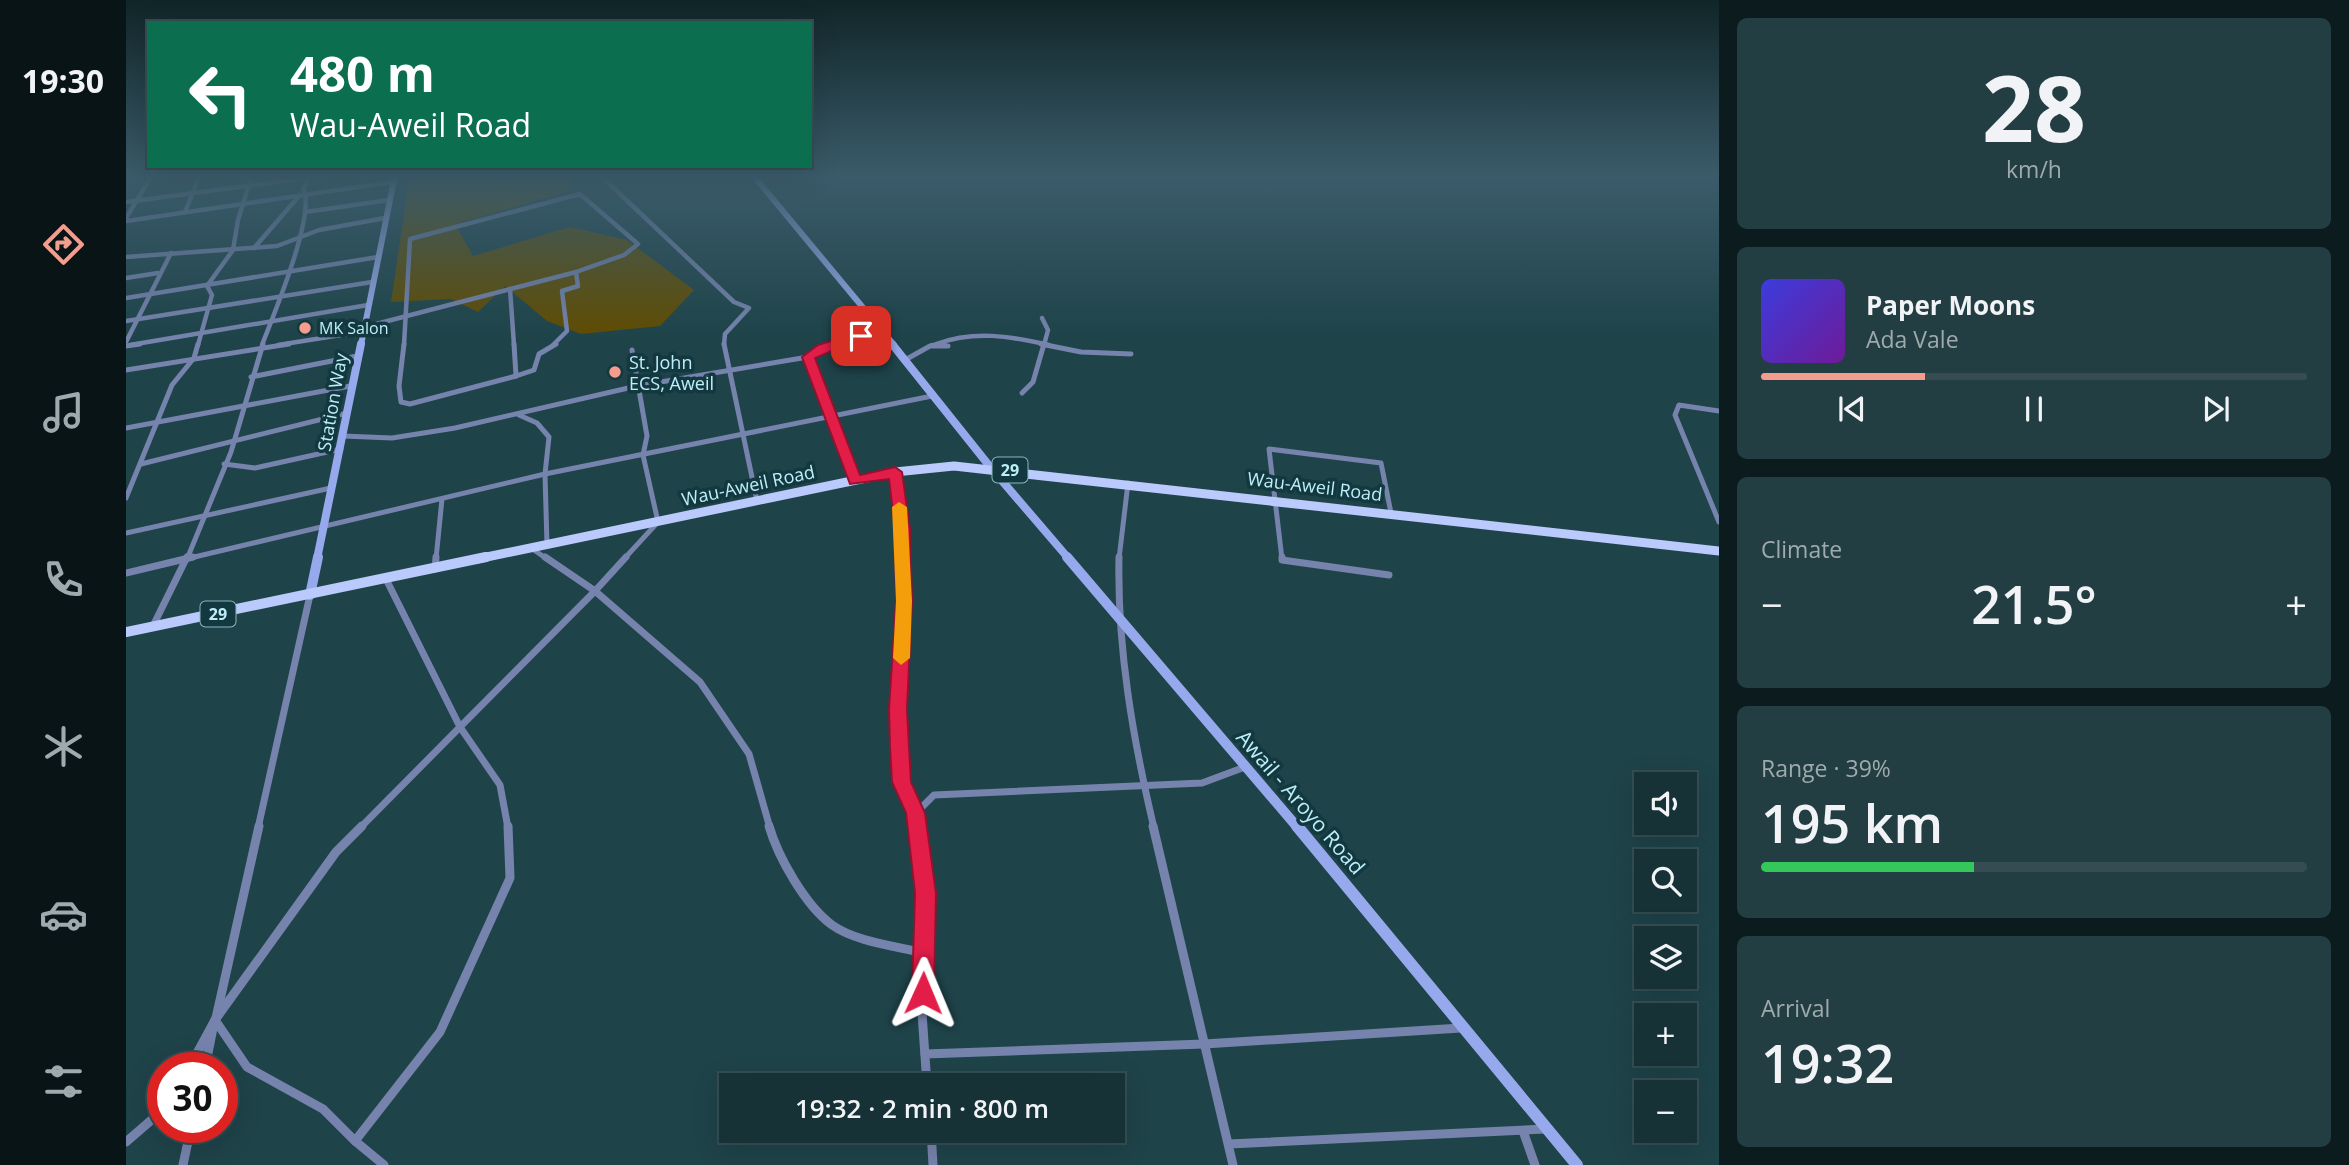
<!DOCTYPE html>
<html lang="en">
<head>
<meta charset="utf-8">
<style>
	:root { --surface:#163237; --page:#233e42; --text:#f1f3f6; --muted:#9eaaad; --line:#354d52; --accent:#f49d8d }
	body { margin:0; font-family:"Open Sans",sans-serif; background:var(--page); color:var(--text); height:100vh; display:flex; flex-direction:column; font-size:26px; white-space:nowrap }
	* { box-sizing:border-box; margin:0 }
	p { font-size:23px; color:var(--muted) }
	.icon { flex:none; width:38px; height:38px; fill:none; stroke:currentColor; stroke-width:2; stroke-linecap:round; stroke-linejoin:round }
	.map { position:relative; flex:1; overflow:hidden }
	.panel { display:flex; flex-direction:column; gap:18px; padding:18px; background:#0c1c1e; width:630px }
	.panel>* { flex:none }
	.top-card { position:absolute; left:21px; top:21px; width:665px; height:147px; border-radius:0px; box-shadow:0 7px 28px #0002,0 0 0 2px var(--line); background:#0b6e4f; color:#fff; overflow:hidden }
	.tools { position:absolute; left:1508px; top:772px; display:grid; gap:14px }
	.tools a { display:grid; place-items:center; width:63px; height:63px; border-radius:0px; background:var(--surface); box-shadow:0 7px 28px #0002,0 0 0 2px var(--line); font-size:35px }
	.speed { position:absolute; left:21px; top:1052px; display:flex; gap:14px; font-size:35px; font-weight:700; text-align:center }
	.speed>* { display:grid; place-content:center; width:91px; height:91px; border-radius:50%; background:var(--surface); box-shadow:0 7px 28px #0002,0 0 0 2px var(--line); line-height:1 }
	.speed .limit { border:10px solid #d22; background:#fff; color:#111 }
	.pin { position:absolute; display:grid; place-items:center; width:60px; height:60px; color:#fff; margin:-30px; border-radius:14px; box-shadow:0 4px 10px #0006 }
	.me { position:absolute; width:77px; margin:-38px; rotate:1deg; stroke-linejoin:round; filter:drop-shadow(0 0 5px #0008) }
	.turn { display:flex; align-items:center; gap:24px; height:147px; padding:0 28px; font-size:32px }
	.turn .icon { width:91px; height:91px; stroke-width:2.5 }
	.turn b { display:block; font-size:49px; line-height:60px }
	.big { font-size:52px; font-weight:600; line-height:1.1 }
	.panel .widget { flex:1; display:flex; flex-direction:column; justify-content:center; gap:10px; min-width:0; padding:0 24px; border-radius:10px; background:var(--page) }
	.panel .dial { align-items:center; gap:0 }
	.dial b { font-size:91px; line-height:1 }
	.song { display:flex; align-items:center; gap:21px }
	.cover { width:84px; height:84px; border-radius:10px; background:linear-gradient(135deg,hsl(240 70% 55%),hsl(280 70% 35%)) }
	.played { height:7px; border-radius:4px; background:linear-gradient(90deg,var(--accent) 30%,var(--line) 30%) }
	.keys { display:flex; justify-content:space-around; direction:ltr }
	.heat { display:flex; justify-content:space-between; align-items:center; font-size:38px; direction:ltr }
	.charge { height:10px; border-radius:5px; background:linear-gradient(90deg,#34c759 39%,var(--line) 0) }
	.trip { position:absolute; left:593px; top:1073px; width:406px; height:70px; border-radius:0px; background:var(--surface); box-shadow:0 7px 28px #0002,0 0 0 2px var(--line); font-weight:600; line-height:70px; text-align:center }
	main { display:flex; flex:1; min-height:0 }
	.tab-bar { display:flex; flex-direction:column; width:126px; justify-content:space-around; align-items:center; background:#091416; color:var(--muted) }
	.tab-bar .icon { width:49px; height:49px }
	.tab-bar .active { color:var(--accent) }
	.tab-bar b { font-size:32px; color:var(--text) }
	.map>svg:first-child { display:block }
	.green { fill:#604c01 }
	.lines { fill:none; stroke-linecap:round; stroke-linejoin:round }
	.street-far3 { stroke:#7683ad; stroke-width:4.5 }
	.street-far2 { stroke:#7683ad; stroke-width:5 }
	.street-far1 { stroke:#7683ad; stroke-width:7 }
	.street { stroke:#7683ad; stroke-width:9 }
	.secondary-far3 { stroke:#96a9ec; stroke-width:6 }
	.secondary-far2 { stroke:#96a9ec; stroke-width:8 }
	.secondary-far1 { stroke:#96a9ec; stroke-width:10 }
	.secondary { stroke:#96a9ec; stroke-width:12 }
	.primary-far1 { stroke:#bacafd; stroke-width:9 }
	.primary { stroke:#bacafd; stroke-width:10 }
	.route { fill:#e11d48; stroke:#92132f; stroke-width:2 }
	.slow { fill:#f59e0b }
	.poi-dot { fill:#f49d8d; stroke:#13383f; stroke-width:2.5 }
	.labels { text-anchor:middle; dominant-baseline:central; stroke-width:7; stroke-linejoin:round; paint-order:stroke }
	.far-poi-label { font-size:16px; fill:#bceff9; stroke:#13383f; text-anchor:start }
	.shield { fill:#13383f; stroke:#89b8c1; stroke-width:2 }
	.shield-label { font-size:16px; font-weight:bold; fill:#bceff9 }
	.poi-label { font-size:18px; fill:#bceff9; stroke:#13383f; text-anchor:start }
	.street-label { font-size:18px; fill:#bceff9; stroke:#13383f }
	.near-street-label { font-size:21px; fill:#bceff9; stroke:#13383f }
</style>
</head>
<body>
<main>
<nav class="tab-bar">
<b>19:30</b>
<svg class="icon active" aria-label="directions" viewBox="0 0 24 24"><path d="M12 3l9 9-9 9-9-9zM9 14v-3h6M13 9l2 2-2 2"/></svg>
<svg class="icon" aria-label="music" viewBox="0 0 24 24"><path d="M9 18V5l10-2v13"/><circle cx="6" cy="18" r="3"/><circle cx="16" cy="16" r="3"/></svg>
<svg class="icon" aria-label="phone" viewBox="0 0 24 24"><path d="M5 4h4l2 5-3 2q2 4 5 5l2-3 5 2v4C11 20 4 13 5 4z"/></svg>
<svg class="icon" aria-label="climate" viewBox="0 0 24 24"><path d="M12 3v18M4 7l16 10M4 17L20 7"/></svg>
<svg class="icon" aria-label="car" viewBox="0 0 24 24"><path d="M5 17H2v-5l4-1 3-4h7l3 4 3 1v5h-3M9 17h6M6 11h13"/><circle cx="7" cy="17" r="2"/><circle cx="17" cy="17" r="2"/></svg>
<svg class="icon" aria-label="filters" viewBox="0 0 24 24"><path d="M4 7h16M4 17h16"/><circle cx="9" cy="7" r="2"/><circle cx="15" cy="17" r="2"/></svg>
</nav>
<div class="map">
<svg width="1593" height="1165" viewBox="0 0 1593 1165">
	<rect width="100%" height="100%" fill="#1e4349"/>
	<!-- green -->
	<path class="green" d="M 284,175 L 439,175 L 444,191 L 329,224 L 347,256 L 444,227 L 501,240 L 568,290 L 534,326 L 455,334 L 421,321 L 379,286 L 352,312 L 325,299 L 265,302 Z"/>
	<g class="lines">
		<!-- street-far3 -->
		<g class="street-far3">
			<path d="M 474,175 L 608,302 L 623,308 L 599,334 L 598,345"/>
			<path d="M 0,202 L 204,175"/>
			<path d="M 59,212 L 74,175"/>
			<path d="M 179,212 L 263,200"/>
			<path d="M 0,218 L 26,175"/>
			<path d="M 0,221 L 267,182"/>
			<path d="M 128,248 L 174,195"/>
			<path d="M 0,257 L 151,246 L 193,230 L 259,218"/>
			<path d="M 0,278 L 32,273"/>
			<path d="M 384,289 L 388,345"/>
			<path d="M 0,298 L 252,257"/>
			<path d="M 916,318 L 922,330 L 918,345"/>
			<path d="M 0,321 L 246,282"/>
			<path d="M 0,342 L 45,253"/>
			<path d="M 810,344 C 849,330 883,336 923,345"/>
			<path d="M 4,345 L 242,305"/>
			<path d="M 72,345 L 86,295 L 81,286 L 107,250 L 112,220 L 126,175"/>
			<path d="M 136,345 C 147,316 191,213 177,188 L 185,175"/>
			<path d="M 152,345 L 234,332 L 250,324 L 450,272"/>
			<path d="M 278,345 L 284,239 L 454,194 L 512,244 L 498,255 L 450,272 L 452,286 L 436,291 L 441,331 L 427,345"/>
			<path d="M 704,345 L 755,329"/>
			<path d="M 806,345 L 819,345"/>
		</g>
		<!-- street-far2 -->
		<g class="street-far2">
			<path d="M 278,344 L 273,386 L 275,402 L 284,404 L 390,376"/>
			<path d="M 388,344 L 390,376"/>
			<path d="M 598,344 L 631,501"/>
			<path d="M 915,344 L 955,352 L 1005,354"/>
			<path d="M 0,346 L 14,344"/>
			<path d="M 682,357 L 729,481"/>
			<path d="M 779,360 L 804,346 L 822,346"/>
			<path d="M 0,370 L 163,344"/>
			<path d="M 390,376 L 408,370 L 413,354 L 430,344"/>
			<path d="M 125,377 L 231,356"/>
			<path d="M 896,393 L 907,382 L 918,344"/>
			<path d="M 1593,411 L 1553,405 L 1549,415 L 1593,522"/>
			<path d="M 393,415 L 411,423 L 423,437 L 419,474 L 421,545"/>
			<path d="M 0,428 L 224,386"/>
			<path d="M 217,436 L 266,438 L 329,428 L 511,386 L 682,357 L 710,344"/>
			<path d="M 15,464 L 221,413"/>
			<path d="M 98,464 L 129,468 L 215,449"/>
			<path d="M 769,472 L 777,559"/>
			<path d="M 0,498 L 46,385 L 68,358 L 72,344"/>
			<path d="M 0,533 L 205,488"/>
			<path d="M 405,548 L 421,559"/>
			<path d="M 60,559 L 419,474 L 806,396"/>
			<path d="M 61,559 L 105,452 L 137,344"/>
			<path d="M 310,559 L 316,499"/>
			<path d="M 498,559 L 532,522 L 517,455 L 521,436 L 506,350"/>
			<path d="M 993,559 L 1002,483"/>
			<path d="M 1156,559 L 1143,449 L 1255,463 L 1265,513"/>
		</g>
		<!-- street-far1 -->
		<g class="street-far1">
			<path d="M 500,557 L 469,591 L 574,682 L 623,754 L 644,828"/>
			<path d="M 777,557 C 779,631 768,704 775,777 C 776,795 790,810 792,828"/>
			<path d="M 993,557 C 991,648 1007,739 1028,828"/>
			<path d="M 1156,557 L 1156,560 L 1263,575"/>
			<path d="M 309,569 L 310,557"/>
			<path d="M 0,573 L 67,557"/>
			<path d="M 27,626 L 61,557"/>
			<path d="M 790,813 L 808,795 L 1076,783 L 1119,767"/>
			<path d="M 132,828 L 184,595"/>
			<path d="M 234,828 L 334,727 L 260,579"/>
			<path d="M 382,828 L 374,785 L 334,727 L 469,591 L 419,557"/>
		</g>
		<!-- street -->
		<g class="street">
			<path d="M 643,826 C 652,857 679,905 706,925 C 730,942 770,946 798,953"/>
			<path d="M 791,826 L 799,893 L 796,1013 L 801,1085"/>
			<path d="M 1027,826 L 1107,1165"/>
			<path d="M 90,1018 L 133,826"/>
			<path d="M 89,1020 L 121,1067 L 197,1109 L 229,1141 L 314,1032 L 384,878 L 382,826"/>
			<path d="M 799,1054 L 1078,1044 L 1335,1028"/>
			<path d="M 63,1068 L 89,1020 L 210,852 L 236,826"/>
			<path d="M 79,1068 L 87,1028"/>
			<path d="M 805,1130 L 807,1165"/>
			<path d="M 1397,1131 L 1409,1165"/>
			<path d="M 229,1141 L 258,1165"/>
			<path d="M 0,1142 L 37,1110"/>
			<path d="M 1103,1144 L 1419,1129"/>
			<path d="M 57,1165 L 65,1127"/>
		</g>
		<!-- secondary-far3 -->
		<g class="secondary-far3">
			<path d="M 627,175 L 768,345"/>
			<path d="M 235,345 L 269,175"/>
		</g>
		<!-- secondary-far2 -->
		<g class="secondary-far2">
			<path d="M 766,344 L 865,468 L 943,559"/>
			<path d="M 191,559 L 235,344"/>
		</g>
		<!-- secondary-far1 -->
		<g class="secondary-far1">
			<path d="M 941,557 L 1172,828"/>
			<path d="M 184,595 L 192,557"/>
		</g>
		<!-- secondary -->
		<path class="secondary" d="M 1171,826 L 1451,1165"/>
		<!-- primary-far1 -->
		<path class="primary-far1" d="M 351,559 L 769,472 L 828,466 L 1593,551"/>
		<!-- primary -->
		<path class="primary" d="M 0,632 L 360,557"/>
	</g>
	<!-- sky -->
	<linearGradient id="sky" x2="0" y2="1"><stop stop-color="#102528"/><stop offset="0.52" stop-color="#3b5b6a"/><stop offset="1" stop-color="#3b5b6a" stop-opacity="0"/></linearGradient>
	<rect width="1593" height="338" fill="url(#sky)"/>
	<!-- route -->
	<path class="route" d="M 731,333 L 741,336 L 689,358 L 734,475 L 769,467 L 776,472 L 784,529 L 786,601 L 781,709 L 783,747 L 785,782 L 799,813 L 810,893 L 808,993 L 805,1001 L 797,1004 L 789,1001 L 786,993 L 789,893 L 780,813 L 766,782 L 764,747 L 763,709 L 770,601 L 769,529 L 763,479 L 724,484 L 676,357 L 692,345 Z"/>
	<!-- slow -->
	<path class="slow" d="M 773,502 L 781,507 L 786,601 L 784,658 L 775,665 L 767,658 L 770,601 L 766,507 Z"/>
	<!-- markers -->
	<g class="poi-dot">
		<circle cx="179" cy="328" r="7"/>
		<circle cx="489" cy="372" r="7"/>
	</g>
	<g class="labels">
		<!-- far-poi labels -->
		<g class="far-poi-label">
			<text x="193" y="328">MK Salon</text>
		</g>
		<!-- shield labels -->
		<g class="shield">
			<rect x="866.5" y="457.5" width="35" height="25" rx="5"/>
			<rect x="74.5" y="601.5" width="35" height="25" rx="5"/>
		</g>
		<g class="shield-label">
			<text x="884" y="470">29</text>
			<text x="92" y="614">29</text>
		</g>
		<!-- poi labels -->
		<g class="poi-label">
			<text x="503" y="362">St. John<tspan x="503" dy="21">ECS, Aweil</tspan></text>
		</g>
		<!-- street labels -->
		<g class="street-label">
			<text transform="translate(206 402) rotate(-80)">Station Way</text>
			<text transform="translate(622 485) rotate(-12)">Wau-Aweil Road</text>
			<text transform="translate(1189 486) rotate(7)">Wau-Aweil Road</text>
		</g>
		<!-- near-street labels -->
		<g class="near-street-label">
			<text transform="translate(1175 802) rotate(49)">Awail - Aroyo Road</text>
		</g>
	</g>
</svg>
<div class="tools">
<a><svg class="icon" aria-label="sound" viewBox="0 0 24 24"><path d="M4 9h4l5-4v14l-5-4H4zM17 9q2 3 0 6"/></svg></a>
<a><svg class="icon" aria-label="search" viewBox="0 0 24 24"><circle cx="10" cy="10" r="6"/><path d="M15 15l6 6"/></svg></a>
<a><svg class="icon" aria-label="layers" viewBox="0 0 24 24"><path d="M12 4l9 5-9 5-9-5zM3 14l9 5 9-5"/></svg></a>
<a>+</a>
<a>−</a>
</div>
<div class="speed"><div class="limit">30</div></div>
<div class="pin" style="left:735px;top:336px;background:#d93025"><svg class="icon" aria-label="arrive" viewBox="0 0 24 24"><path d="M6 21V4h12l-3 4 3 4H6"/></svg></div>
<svg class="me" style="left:797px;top:993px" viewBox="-20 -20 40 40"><path d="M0-17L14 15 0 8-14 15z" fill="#e11d48" stroke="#fff" stroke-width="4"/></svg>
<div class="trip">19:32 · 2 min · 800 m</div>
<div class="top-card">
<div class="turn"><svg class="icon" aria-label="left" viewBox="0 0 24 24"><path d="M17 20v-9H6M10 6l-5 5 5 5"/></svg><div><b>480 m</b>Wau-Aweil Road</div></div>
</div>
</div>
<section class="panel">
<div class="widget dial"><b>28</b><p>km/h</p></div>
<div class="widget">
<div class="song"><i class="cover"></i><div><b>Paper Moons</b><p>Ada Vale</p></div></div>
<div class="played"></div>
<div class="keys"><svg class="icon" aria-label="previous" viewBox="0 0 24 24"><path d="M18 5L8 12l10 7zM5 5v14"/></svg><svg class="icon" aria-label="pause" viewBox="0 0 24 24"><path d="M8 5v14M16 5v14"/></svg><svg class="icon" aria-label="next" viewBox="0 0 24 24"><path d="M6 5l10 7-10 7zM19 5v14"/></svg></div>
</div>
<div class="widget"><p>Climate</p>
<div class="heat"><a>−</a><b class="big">21.5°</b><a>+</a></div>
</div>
<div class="widget"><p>Range · 39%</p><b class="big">195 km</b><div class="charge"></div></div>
<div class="widget"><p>Arrival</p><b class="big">19:32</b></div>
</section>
</main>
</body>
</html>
